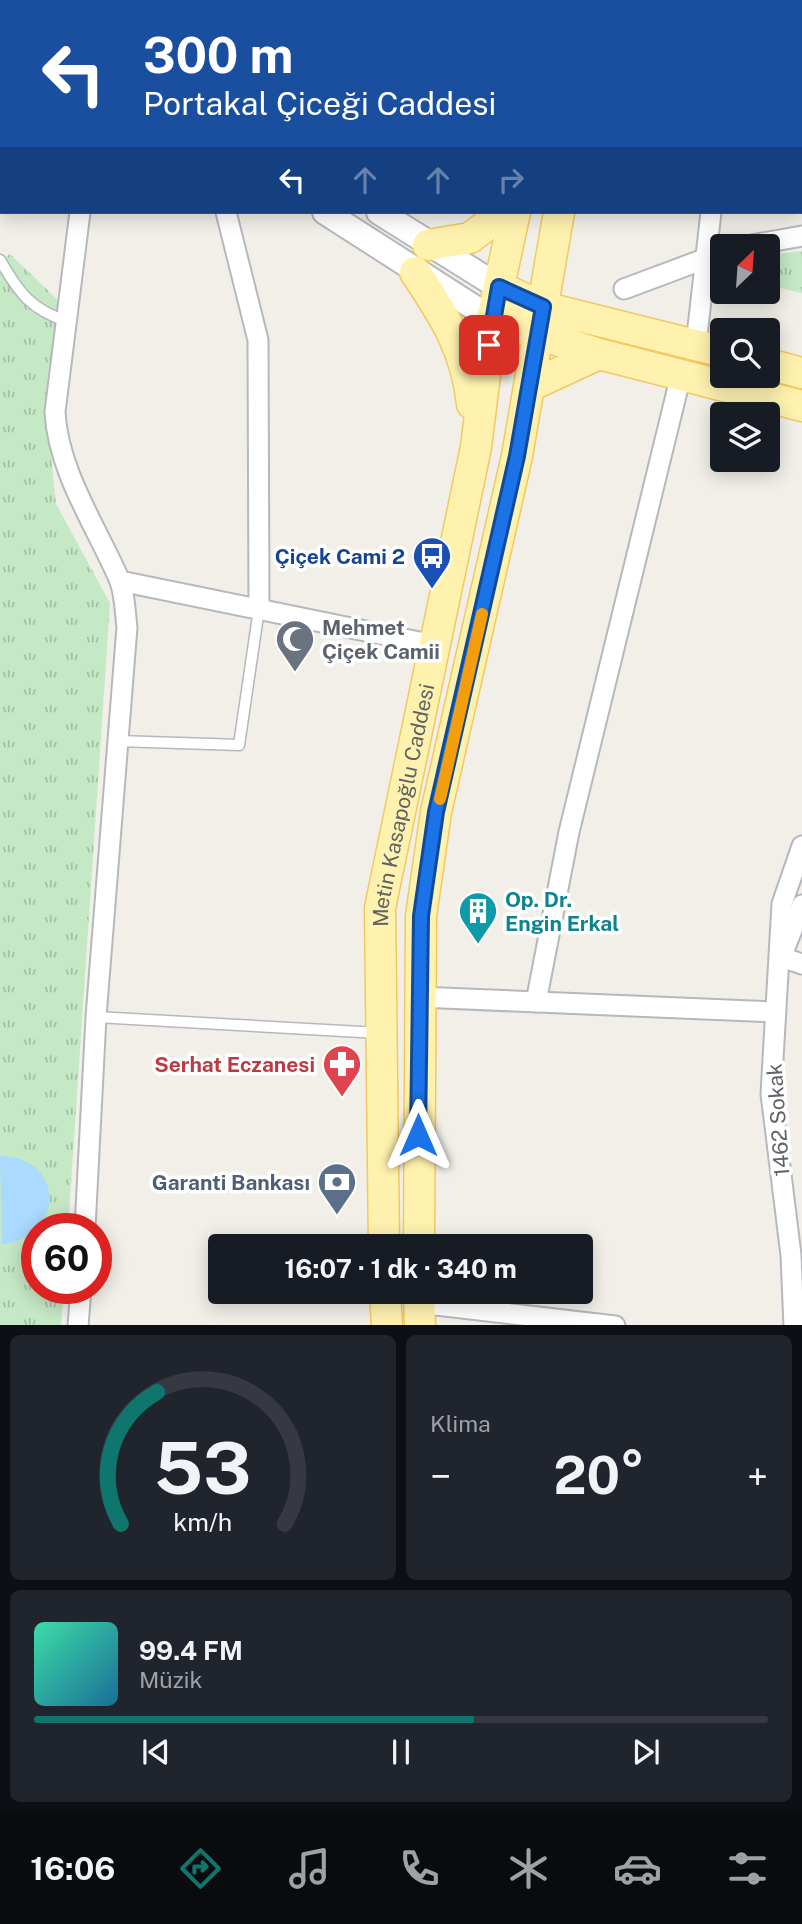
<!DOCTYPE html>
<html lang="tr">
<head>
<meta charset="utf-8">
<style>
	:root { --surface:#171b24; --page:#20242c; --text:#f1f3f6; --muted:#9ea1a6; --line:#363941; --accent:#0f766e }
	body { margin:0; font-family:"Public Sans",sans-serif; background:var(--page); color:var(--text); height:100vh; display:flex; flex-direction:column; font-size:26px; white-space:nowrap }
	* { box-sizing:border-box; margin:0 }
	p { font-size:23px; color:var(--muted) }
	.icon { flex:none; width:38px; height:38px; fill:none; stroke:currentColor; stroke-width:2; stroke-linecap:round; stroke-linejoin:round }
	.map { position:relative; height:1325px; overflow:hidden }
	.drawer { display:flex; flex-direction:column; gap:10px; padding:10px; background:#0d0f14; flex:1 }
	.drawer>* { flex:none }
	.top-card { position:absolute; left:0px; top:0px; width:803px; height:214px; box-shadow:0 4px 18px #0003; background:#1a4fa0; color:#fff; overflow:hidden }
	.needle { width:46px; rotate:25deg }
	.controls { position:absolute; left:710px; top:234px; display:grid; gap:14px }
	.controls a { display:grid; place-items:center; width:70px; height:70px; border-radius:7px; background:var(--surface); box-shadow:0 4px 18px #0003; font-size:35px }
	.speed { position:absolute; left:21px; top:1213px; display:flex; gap:14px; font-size:35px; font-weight:700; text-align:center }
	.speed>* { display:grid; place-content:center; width:91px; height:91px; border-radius:50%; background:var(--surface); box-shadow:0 4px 18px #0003; line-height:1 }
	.speed .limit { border:10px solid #d22; background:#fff; color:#111 }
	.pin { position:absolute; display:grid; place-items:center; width:60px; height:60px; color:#fff; margin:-30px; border-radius:14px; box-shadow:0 4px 10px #0006 }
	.me { position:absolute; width:77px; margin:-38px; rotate:0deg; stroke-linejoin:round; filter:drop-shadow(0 0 5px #0008) }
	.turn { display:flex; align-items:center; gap:24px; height:147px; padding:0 28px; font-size:32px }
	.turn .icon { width:91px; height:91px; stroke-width:2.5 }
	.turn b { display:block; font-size:49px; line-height:60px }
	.lanes { display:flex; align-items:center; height:66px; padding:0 28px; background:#0003; justify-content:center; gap:35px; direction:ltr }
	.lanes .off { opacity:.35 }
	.big { font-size:52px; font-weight:700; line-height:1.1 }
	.drawer .card { flex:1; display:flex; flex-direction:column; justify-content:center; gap:10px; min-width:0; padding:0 24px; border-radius:10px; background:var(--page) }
	.drawer .dial { align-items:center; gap:0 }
	.dial svg { height:182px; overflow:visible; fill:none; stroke:var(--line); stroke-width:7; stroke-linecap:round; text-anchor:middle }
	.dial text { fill:var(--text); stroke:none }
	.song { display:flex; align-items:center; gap:21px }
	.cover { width:84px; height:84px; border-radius:10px; background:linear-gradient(135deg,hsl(160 70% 55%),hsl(200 70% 35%)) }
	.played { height:7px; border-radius:4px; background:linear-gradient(90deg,var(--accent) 60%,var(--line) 60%) }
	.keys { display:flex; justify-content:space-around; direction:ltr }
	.heat { display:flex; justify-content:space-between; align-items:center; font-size:38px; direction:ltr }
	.drawer .tiles { flex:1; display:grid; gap:10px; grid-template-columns:1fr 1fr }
	.card:last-child { grid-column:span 2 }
	.trip { position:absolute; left:208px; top:1234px; width:385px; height:70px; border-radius:7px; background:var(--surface); box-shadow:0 4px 18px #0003; font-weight:700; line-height:70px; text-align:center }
	.menu { display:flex; height:112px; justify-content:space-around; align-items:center; background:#090b0e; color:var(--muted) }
	.menu .icon { width:49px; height:49px }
	.menu .current { color:var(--accent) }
	.menu b { font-size:32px; color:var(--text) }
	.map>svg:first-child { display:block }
	.grass { fill:url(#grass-tufts) }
	.water { fill:#aadaff }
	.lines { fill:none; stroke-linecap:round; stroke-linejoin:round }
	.service-casing { stroke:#b5b8bc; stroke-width:13 }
	.minor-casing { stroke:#b5b8bc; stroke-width:23 }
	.tertiary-casing { stroke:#b5b8bc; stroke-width:28 }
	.primary-casing { stroke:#f2c960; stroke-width:33 }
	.service { stroke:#fff; stroke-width:10 }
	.minor { stroke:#fff; stroke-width:19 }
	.tertiary { stroke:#fff; stroke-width:24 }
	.primary { stroke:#fff2af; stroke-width:30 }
	.tram { stroke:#b6b7b8; stroke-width:2 }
	.route-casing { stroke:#114b97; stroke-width:18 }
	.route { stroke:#1a73e8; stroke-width:12 }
	.slow { stroke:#f59e0b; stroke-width:12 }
	.labels { text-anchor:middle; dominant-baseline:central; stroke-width:7; stroke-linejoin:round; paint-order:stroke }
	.transit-label { font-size:21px; font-weight:bold; fill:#164399; stroke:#fff; text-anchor:end }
	.worship-label { font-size:21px; font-weight:bold; fill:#5b616d; stroke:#fff; text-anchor:start }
	.street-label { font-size:21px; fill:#5f6368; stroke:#fff }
	.culture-label { font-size:21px; font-weight:bold; fill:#0d838f; stroke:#fff; text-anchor:start }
	.health-label { font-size:21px; font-weight:bold; fill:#be3a42; stroke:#fff; text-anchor:end }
	.service-label { font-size:21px; font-weight:bold; fill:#4e5e75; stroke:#fff; text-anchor:end }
</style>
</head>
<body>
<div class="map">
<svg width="802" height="1326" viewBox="0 0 802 1326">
	<defs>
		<pattern id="grass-tufts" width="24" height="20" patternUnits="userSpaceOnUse" patternTransform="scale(1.75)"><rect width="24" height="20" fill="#c5e8c5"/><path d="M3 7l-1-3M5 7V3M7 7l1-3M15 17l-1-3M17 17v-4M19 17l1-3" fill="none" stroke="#a3c0a4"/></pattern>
	</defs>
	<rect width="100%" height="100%" fill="#f1efe8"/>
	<!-- grass -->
	<g class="grass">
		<path d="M 802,251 L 802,293 L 768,285 L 768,255 Z"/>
		<path d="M 10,254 L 64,306 L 48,370 L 46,407 L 56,504 L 110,603 L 68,1228 L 37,1228 L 37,1288 L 64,1288 L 61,1325 L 0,1325 L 0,262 Z"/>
	</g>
	<!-- water -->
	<path class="water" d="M 0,1156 C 62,1156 69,1234 2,1245 Z"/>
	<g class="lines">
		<!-- service casing -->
		<g class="service-casing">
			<g id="service">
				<path d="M 0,260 C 19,293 31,310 69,322"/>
				<path d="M 118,741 L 239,745 L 259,609"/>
				<path d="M 96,1017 L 379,1033"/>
			</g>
		</g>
		<!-- minor casing -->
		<g class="minor-casing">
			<g id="minor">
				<path d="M 742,2 L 742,0"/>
				<path d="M 80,212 L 55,412 C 58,471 96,526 119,579 C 125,593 125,612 127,627 L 96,1017 L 85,1228"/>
				<path d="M 226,212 L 258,340 L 259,609"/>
				<path d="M 740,247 L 802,236"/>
				<path d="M 624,289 L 723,252"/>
				<path d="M 696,345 L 711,212"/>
				<path d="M 120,581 L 434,645"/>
				<path d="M 784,950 L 802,905"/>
				<path d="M 781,957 L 802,964"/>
				<path d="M 418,997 L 775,1012"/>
				<path d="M 536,1002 L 569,832 L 681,375"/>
				<path d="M 419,1303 L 615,1326"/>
				<path d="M 78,1326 L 81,1288"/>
				<path d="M 794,1326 L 791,1255 L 771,1094 L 782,904 L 802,846"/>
			</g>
		</g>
		<!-- tertiary casing -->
		<g class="tertiary-casing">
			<g id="tertiary">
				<path d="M 28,0 L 30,2"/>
				<path d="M 0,27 L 2,29"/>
				<path d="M 325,212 L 492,319"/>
				<path d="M 379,212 L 499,287"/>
			</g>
		</g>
		<!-- primary casing -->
		<g class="primary-casing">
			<g id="primary">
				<path d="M 548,2 L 548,0"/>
				<path d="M 588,2 L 589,0"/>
				<path d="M 428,245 L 470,238 L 504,212"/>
				<path d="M 415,272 C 445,317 466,349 472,404"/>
				<path d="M 499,287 L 543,307 L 723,352"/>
				<path d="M 492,319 L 599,354 L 802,406"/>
				<path d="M 768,364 L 802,373"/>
				<path d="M 530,386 L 599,354"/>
				<path id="s1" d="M 384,1246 L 380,908 L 476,447 L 492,319 L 515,212"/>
				<path d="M 419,1246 L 421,916 L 436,812 L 517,456 L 559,212"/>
				<path d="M 385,1292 L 387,1326"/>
				<path d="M 419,1292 L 420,1326"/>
			</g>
		</g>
		<!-- service -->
		<use href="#service" class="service"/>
		<!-- minor -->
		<use href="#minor" class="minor"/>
		<!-- tertiary -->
		<use href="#tertiary" class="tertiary"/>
		<!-- primary -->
		<use href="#primary" class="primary"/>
		<!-- tram -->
		<g class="tram">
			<path d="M 72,0 L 75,2"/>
			<path d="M 222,2 L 224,0"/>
		</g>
	</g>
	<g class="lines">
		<!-- route casing -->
		<g class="route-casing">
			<path id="route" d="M 418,1135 L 421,916 L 436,812 L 517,456 L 543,307 L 499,287 L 489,345"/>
		</g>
		<!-- route -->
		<use href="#route" class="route"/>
		<!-- slow -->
		<path class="slow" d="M 440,799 L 482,614"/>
	</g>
	<!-- icons -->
	<defs>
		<g id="bus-pin" transform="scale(2.0125)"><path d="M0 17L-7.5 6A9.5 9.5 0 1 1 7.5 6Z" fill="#1a4fb4" stroke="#fff"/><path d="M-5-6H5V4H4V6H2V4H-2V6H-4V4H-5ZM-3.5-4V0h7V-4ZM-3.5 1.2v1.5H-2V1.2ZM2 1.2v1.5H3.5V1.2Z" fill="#fff"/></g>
		<g id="mosque-pin" transform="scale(2.0125)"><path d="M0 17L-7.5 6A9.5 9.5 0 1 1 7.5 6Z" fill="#6b7280" stroke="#fff"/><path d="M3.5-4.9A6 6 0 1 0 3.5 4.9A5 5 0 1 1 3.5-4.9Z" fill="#fff"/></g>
		<g id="building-pin" transform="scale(2.0125)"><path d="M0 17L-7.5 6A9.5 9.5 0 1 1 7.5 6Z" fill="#0f9aa8" stroke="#fff"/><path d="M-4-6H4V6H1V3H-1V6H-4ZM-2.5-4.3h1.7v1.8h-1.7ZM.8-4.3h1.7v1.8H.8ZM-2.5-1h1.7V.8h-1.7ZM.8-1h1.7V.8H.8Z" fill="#fff"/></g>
		<g id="pharmacy-pin" transform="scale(2.0125)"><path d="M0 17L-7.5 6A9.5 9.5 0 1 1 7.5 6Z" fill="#e0444e" stroke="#fff"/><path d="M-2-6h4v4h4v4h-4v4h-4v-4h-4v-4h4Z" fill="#fff"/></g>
		<g id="bank-pin" transform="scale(2.0125)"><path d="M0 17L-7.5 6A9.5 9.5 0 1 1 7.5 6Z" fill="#5c6f8a" stroke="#fff"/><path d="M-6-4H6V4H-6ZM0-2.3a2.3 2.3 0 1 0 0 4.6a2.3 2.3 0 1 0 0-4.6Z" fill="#fff"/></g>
	</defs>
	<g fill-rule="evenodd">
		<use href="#bus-pin" x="432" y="556"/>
		<use href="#mosque-pin" x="295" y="639"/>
		<use href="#building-pin" x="478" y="911"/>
		<use href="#pharmacy-pin" x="342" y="1064"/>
		<use href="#bank-pin" x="337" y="1182"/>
	</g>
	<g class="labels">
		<!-- transit labels -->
		<g class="transit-label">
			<text x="405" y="556">Çiçek Cami 2</text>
		</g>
		<!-- worship labels -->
		<g class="worship-label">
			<text x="322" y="627">Mehmet<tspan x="322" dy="24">Çiçek Camii</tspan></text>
		</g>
		<!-- street labels -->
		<g class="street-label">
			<text stroke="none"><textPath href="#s1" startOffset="443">Metin Kasapoğlu Caddesi</textPath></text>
			<text transform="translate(778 1120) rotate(-94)">1462 Sokak</text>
		</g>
		<!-- culture labels -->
		<g class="culture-label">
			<text x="505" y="899">Op. Dr.<tspan x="505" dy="24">Engin Erkal</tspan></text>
		</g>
		<!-- health labels -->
		<g class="health-label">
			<text x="315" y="1064">Serhat Eczanesi</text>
		</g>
		<!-- service labels -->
		<g class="service-label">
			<text x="310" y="1182">Garanti Bankası</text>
		</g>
	</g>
</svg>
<div class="controls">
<a><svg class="needle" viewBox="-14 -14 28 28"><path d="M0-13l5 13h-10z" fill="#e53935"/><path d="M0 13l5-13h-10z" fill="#9ea1a6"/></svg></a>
<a><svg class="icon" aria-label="search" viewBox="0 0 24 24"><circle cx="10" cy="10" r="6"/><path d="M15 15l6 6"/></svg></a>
<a><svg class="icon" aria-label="layers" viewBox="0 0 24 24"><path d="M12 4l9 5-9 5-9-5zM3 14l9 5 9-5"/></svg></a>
</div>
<div class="speed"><div class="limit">60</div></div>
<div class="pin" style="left:489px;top:345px;background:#d93025"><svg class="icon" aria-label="arrive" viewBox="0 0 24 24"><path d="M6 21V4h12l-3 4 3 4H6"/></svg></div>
<svg class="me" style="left:418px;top:1135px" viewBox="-20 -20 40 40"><path d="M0-17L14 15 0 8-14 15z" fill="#1a73e8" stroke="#fff" stroke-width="4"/></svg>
<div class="trip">16:07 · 1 dk · 340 m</div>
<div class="top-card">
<div class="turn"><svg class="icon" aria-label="left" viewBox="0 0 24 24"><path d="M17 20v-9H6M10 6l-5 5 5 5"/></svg><div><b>300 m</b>Portakal Çiceği Caddesi</div></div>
<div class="lanes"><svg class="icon" aria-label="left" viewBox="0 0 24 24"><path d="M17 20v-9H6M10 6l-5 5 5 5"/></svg><svg class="icon off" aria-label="ahead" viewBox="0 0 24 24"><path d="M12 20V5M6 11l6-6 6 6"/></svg><svg class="icon off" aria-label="ahead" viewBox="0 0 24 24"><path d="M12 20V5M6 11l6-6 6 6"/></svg><svg class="icon off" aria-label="right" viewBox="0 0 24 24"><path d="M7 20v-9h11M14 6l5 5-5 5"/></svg></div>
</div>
</div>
<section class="drawer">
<div class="tiles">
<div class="card dial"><svg viewBox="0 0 100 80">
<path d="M14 69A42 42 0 1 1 86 69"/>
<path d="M14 69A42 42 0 0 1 30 11" stroke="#0f766e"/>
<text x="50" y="56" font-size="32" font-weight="700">53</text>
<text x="50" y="72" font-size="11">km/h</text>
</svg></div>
<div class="card"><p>Klima</p>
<div class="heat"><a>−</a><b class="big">20°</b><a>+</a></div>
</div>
<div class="card">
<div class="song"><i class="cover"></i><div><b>99.4 FM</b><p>Müzik</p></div></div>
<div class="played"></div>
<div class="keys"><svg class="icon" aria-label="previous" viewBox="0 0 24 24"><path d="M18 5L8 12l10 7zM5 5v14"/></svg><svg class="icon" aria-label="pause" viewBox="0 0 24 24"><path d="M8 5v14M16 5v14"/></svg><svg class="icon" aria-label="next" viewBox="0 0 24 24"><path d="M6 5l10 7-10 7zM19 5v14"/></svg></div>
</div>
</div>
</section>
<nav class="menu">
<b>16:06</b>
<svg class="icon current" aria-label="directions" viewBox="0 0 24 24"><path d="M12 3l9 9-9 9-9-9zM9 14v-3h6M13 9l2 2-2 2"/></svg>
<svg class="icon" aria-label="music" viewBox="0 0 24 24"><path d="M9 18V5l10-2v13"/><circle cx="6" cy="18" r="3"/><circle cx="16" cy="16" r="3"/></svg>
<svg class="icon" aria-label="phone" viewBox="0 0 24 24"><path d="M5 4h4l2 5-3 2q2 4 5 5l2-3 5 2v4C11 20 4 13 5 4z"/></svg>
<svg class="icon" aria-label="climate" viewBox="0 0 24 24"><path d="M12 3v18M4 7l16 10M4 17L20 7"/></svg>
<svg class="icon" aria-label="car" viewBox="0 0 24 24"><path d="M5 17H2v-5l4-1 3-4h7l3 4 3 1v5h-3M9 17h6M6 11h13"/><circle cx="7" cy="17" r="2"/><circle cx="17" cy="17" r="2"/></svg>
<svg class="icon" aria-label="filters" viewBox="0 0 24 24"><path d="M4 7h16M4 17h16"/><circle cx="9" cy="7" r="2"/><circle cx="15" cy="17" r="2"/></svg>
</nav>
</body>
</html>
